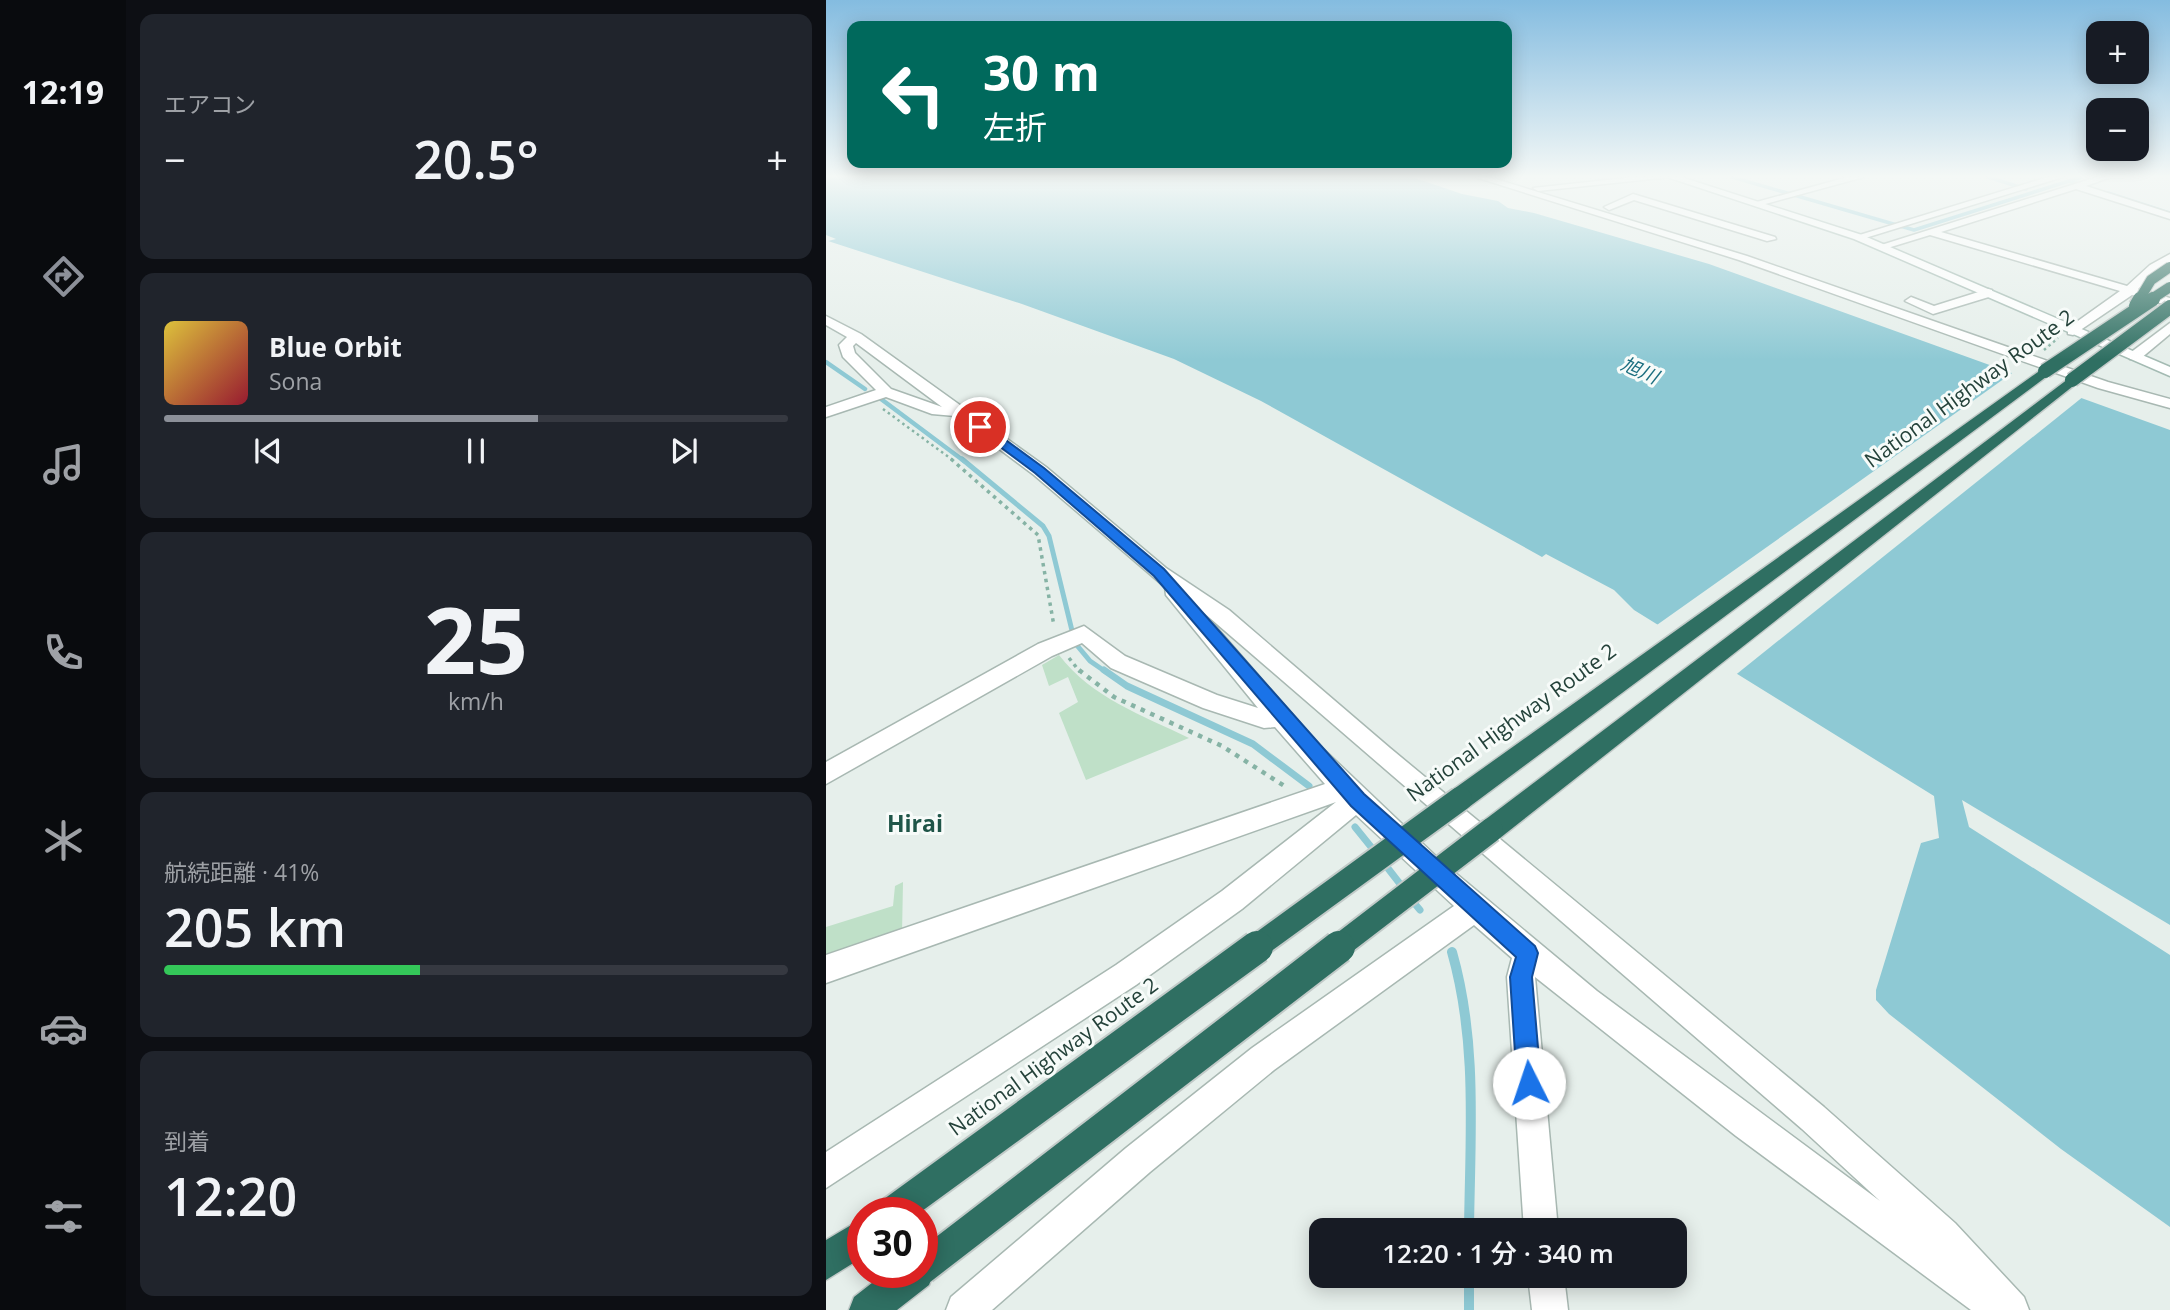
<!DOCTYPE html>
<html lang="ja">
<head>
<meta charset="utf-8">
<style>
	:root { --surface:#171b24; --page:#20242c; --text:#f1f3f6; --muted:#9ea1a6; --line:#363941; --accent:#8c9099 }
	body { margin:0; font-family:"Open Sans","Noto Sans JP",sans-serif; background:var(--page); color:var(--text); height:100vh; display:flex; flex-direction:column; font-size:26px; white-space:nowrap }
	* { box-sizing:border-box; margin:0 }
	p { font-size:23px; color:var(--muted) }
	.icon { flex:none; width:38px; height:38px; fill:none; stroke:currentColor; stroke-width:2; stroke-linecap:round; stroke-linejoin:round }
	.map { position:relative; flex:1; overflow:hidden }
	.sheet { display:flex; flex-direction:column; gap:14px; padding:14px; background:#0d0f14; width:700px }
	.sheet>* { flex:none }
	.banner { position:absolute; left:21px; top:21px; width:665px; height:147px; border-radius:14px; box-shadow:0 4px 18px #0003; background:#00695c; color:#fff; overflow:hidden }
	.fabs { position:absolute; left:1260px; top:21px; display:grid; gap:14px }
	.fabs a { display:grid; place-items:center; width:63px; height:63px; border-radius:14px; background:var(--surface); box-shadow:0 4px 18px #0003; font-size:35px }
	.speed { position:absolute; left:21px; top:1197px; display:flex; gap:14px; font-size:35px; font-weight:700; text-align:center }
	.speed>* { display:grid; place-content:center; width:91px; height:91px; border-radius:50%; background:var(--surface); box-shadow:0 4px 18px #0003; line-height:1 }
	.speed .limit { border:10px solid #d22; background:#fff; color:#111 }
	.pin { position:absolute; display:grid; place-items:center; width:60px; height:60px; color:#fff; margin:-30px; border:4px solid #fff; border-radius:50%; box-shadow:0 2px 7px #0007 }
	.me { position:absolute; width:77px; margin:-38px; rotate:356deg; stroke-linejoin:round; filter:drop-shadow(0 0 5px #0008) }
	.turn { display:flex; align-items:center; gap:24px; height:147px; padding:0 21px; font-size:32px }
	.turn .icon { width:91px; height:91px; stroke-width:2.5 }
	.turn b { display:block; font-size:49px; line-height:60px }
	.big { font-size:52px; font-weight:600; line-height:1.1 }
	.sheet .widget { flex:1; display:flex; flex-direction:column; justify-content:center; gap:10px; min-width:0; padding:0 24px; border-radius:14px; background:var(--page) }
	.sheet .dial { align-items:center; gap:0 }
	.dial b { font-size:91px; line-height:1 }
	.song { display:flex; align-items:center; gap:21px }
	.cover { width:84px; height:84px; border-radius:10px; background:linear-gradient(135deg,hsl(50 70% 55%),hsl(350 70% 35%)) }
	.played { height:7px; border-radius:4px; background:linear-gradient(90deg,var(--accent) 60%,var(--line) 60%) }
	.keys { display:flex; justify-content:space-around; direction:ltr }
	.heat { display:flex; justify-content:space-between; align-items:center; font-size:38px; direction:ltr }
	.charge { height:10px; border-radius:5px; background:linear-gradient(90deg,#34c759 41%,var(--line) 0) }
	.trip { position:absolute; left:483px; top:1218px; width:378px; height:70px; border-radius:14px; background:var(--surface); box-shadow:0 4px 18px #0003; font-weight:600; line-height:70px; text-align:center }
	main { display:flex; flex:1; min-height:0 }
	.dock { display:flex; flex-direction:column; width:126px; justify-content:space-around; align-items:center; background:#090b0e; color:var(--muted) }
	.dock .icon { width:49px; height:49px }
	.dock .current { color:var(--accent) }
	.dock b { font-size:32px; color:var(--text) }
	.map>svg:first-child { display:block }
	.green { fill:#bfe0c8 }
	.water { fill:#8ec9d4 }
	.pier { fill:#e6efeb }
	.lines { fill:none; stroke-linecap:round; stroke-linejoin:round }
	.stream-far4 { stroke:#8ec9d4; stroke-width:3.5 }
	.stream-far3 { stroke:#8ec9d4; stroke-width:4.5 }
	.stream-far2 { stroke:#8ec9d4; stroke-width:5 }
	.stream-far1 { stroke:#8ec9d4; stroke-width:7 }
	.stream { stroke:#8ec9d4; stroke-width:10 }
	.street-casing { stroke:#a8b8b2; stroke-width:3 }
	.secondary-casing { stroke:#a4bbb3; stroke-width:3 }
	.highway-casing { stroke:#c2cac8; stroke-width:3 }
	.path-far2 { stroke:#86b3a5; stroke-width:2.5; stroke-dasharray:2.5 3.5; stroke-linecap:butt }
	.path-far1 { stroke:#86b3a5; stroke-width:3.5; stroke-dasharray:3.5 4.5; stroke-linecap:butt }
	.path { stroke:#86b3a5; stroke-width:4.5; stroke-dasharray:4.5 6; stroke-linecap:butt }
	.street { fill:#fff; fill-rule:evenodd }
	.secondary { fill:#fff; fill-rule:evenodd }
	.highway { fill:#2f6f62; fill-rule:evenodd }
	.highway-bridge-far3-casing { stroke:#c2cac8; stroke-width:12; stroke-linecap:butt }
	.highway-bridge-far2-casing { stroke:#c2cac8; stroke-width:17; stroke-linecap:butt }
	.highway-bridge-far1-casing { stroke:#c2cac8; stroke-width:28; stroke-linecap:butt }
	.highway-bridge-casing { stroke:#c2cac8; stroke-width:36; stroke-linecap:butt }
	.highway-bridge-far3 { stroke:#2f6f62; stroke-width:10 }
	.highway-bridge-far2 { stroke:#2f6f62; stroke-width:14 }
	.highway-bridge-far1 { stroke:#2f6f62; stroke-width:24 }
	.highway-bridge { stroke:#2f6f62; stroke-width:32 }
	.route { fill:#1a73e8; stroke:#114b97; stroke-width:2 }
	.labels { text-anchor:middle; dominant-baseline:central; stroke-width:6; stroke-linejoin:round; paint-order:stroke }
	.far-water-label { font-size:19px; font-style:italic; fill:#1c6f80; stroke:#f7fbf9 }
	.street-label { font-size:21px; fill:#24423a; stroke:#f7fbf9 }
	.neighbourhood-label { font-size:23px; font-weight:bold; fill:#1f5548; stroke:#f7fbf9 }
</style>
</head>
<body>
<main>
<nav class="dock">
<b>12:19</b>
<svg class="icon current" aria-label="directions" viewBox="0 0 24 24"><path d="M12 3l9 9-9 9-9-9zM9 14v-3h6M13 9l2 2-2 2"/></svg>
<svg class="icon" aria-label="music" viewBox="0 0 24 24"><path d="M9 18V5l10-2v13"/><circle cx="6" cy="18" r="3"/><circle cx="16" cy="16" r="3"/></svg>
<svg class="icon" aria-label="phone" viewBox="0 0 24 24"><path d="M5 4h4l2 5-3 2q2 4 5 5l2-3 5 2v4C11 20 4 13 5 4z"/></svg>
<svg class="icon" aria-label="climate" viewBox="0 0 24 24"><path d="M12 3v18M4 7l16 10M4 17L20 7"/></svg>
<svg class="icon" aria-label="car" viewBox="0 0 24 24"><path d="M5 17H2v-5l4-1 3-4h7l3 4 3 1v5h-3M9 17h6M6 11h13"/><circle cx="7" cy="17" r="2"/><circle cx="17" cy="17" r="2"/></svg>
<svg class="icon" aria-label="filters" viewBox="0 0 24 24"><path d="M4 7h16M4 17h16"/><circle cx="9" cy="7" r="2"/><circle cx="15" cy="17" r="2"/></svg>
</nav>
<section class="sheet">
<div class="widget"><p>エアコン</p>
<div class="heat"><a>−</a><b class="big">20.5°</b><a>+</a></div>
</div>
<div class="widget">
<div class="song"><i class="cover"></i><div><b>Blue Orbit</b><p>Sona</p></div></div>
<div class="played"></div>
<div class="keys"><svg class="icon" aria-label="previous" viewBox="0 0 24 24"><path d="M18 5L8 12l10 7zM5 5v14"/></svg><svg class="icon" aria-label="pause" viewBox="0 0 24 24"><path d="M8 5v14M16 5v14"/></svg><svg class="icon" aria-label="next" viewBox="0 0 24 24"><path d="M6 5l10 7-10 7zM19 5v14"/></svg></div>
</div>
<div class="widget dial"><b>25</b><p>km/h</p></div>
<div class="widget"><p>航続距離 · 41%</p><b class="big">205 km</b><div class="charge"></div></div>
<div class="widget"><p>到着</p><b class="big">12:20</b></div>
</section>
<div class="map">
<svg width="1344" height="1310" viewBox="0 0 1344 1310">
	<rect width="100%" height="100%" fill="#e6efeb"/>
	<!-- green -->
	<g class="green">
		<path d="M 233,655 C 266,698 316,715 363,738 L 260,780 L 233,713 L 252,702 L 242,677 L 223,686 L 216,665 Z"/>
		<path d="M 77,882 L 76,934 L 0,961 L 0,927 L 67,906 L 69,886 Z"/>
	</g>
	<!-- water -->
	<path class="water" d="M 0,177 L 586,177 L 636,194 L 672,201 L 682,208 L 708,213 L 883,264 L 1344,430 L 1344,925 L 1136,800 L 1143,827 L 1344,955 L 1344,1227 L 1235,1149 L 1063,1014 L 1050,1000 L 1050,990 L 1095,843 L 1113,838 L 1108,796 L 808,610 L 788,590 L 720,554 L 716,557 L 435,401 L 348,359 L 196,304 L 2,241 L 10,239 L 0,235 Z"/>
	<!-- pier -->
	<path class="pier" d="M 1189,371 L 1258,396 L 907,677 L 828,627 Z"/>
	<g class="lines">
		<!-- stream-far4 -->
		<g class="stream-far4">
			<path d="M 906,177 L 1088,230 L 1243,181"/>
			<path d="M 1162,177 L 1200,189"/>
			<path d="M 1256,177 L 1243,181 L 1259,186"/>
			<path d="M 1282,193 L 1344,213"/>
		</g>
		<!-- stream-far3 -->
		<g class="stream-far3">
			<path d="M 0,362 L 39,389"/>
			<path d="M 55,399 L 138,461"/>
		</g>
		<!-- stream-far2 -->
		<path class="stream-far2" d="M 136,459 L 217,526 L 223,536 L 249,643 L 264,661 L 280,672"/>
		<!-- stream-far1 -->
		<g class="stream-far1">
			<path d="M 278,670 L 301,686 L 427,744 L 483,786"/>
			<path d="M 529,827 L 550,853"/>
			<path d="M 557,862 L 578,889"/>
			<path d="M 584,898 L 594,910"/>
		</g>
		<!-- stream -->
		<g class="stream">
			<path d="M 626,952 C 652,1043 644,1137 643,1230"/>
			<path d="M 643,1276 L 643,1310"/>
		</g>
		<!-- street casing -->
		<g class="street-casing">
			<g id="street">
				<path d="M 649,177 L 663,177 L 921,256 L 1282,382 L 1344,399 L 1344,408 L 1272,388 L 913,260 Z"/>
				<path d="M 808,177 L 844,177 L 712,191 L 707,188 Z"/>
				<path d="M 1022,177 L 1038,177 L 932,206 L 927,203 Z"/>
				<path d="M 1222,177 L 1237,177 L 1036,239 L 1027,237 Z"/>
				<path d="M 1271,177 L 1285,177 L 1260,186 L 1344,213 L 1344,219 L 1250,189 L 1115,232 L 1301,286 L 1324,265 L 1344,254 L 1344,262 L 1312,289 L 1344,298 L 1344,306 L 1306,295 L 1247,335 L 1242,334 L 1242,328 L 1294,291 L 1104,235 L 1055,250 L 1049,247 Z"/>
				<path d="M 807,194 L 949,237 L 950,239 L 941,241 L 808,200 L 783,210 L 778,207 Z"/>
				<path d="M 1162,289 L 1166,290 L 1166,296 L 1107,314 L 1079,301 L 1085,297 L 1108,306 Z"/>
				<path d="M 0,316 L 35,334 L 220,467 L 340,568 L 403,610 L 564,748 L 998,1107 L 1129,1223 L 1198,1297 L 1203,1310 L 1145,1310 L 910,1136 L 709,977 L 732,1230 L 698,1230 L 681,977 L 686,958 L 648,925 L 448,1070 L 324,1172 L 166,1310 L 120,1310 L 125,1297 L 300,1148 L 426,1048 L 628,906 L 530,815 L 416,909 L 310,985 L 0,1188 L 0,1152 L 290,965 L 396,891 L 510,802 L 0,983 L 0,955 L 499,784 L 449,727 L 438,728 L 377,708 L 285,668 L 256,643 L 226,656 L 0,784 L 0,762 L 212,644 L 258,626 L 299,656 L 391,695 L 432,708 L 340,595 L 339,587 L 208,475 L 129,416 L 106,414 L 60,397 L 0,417 L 0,407 L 50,390 L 17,357 L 13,345 L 21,337 L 0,325 ZM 30,343 L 116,407 L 65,389 L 29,353 L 27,346 ZM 377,612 L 976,1129 L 1054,1201 L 771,991 L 615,861 L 492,744 Z"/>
				<path d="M 1344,323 L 1344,334 L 1314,359 L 1304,359 L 1304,353 Z"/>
				<path d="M 702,1276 L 738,1276 L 742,1310 L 706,1310 Z"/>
			</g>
		</g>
		<!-- secondary casing -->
		<g class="secondary-casing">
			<path id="secondary" d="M 841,177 L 855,177 L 1036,235 L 1344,367 L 1344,376 L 1028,239 Z"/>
		</g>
		<!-- highway casing -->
		<g class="highway-casing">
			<g id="highway">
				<path d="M 1219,367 L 1226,371 L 1224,374 L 643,807 L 634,810 L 625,807 L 622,799 L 625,791 Z"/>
				<path d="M 1246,376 L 1253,380 L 1251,383 L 674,838 L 665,842 L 656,838 L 652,830 L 656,822 Z"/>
				<path d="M 37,1218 L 37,1257 L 0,1280 L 0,1240 Z"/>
				<path d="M 96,1257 L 103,1259 L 108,1272 L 103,1285 L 71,1310 L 23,1310 L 28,1297 L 60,1272 L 96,1272 Z"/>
			</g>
		</g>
		<!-- path-far2 -->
		<g class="path-far2">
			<path d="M 1218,350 L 1232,338"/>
			<path d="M 57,409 L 128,461"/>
		</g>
		<!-- path-far1 -->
		<g class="path-far1">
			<path d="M 125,459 L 212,535 L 228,626"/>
			<path d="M 243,658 L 254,672"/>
		</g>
		<!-- path -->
		<path class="path" d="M 253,670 L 288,697 L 396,746 L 460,787"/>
		<!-- street -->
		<use href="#street" class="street"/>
		<!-- secondary -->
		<use href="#secondary" class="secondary"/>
		<!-- highway -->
		<use href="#highway" class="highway"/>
		<!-- highway-bridge-far3 casing -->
		<g class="highway-bridge-far3-casing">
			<g id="highway-bridge-far3">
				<path d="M 1313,300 L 1325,280 L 1344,267"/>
				<path d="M 1324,300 L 1344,287"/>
			</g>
		</g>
		<!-- highway-bridge-far2 casing -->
		<g class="highway-bridge-far2-casing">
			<g id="highway-bridge-far2">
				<path d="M 1310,306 L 1314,299"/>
				<path d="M 1219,371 L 1327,299"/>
				<path d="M 1246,380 L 1344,307"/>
			</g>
		</g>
		<!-- highway-bridge-far1 casing -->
		<g class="highway-bridge-far1-casing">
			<g id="highway-bridge-far1">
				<path d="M 429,948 L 634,799"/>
				<path d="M 511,948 L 665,830"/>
			</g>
		</g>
		<!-- highway-bridge casing -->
		<g class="highway-bridge-casing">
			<g id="highway-bridge">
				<path d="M 66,1213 L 431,947"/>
				<path d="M 96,1268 L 513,947"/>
			</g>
		</g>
		<!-- highway-bridge-far3 -->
		<use href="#highway-bridge-far3" class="highway-bridge-far3"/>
		<!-- highway-bridge-far2 -->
		<use href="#highway-bridge-far2" class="highway-bridge-far2"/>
		<!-- highway-bridge-far1 -->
		<use href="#highway-bridge-far1" class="highway-bridge-far1"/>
		<!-- highway-bridge -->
		<use href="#highway-bridge" class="highway-bridge"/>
	</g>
	<!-- sky -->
	<linearGradient id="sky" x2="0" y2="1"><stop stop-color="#84bce0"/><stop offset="0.49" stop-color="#f4f8f6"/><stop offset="1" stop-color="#f4f8f6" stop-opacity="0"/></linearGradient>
	<rect width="1344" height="360" fill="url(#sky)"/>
	<!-- route -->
	<path class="route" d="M 150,424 L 158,424 L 218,468 L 338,569 L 538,794 L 709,946 L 712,953 L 706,977 L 715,1083 L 712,1091 L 703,1094 L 695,1091 L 691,1083 L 684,977 L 690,957 L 525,806 L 328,576 L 209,473 L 150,429 Z"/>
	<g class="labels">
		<!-- far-water labels -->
		<g class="far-water-label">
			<text transform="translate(814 370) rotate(24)">旭川</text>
		</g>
		<!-- street labels -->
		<g class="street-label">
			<text transform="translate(1143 388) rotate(-36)">National Highway Route 2</text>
			<text transform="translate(685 722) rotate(-36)">National Highway Route 2</text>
			<text transform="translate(227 1056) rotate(-36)">National Highway Route 2</text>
		</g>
		<!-- neighbourhood labels -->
		<g class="neighbourhood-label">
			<text x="89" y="823">Hirai</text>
		</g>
	</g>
</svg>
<div class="fabs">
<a>+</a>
<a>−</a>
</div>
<div class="speed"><div class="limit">30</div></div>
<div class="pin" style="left:154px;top:427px;background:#d93025"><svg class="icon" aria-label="arrive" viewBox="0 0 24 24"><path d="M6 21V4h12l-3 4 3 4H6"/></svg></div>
<svg class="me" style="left:703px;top:1083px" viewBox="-20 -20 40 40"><circle r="19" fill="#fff"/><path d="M0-13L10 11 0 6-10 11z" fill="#1a73e8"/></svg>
<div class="trip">12:20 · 1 分 · 340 m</div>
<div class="banner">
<div class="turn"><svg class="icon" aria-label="left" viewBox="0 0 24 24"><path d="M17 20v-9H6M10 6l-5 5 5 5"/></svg><div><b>30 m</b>左折</div></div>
</div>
</div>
</main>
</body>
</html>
